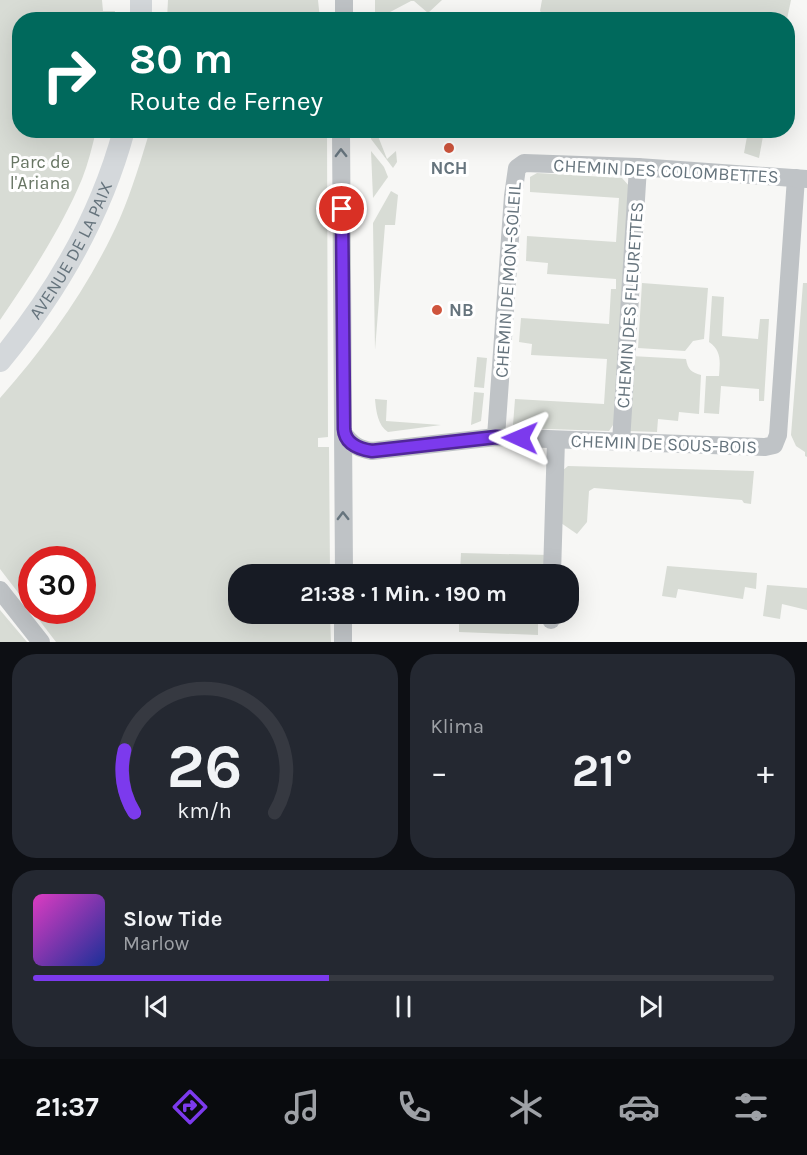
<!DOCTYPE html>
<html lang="de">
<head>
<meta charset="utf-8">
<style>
	:root { --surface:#171b24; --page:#242831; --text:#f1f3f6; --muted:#9ea1a6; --line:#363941; --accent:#7c3aed }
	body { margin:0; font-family:Karla,sans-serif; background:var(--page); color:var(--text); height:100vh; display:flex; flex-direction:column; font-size:22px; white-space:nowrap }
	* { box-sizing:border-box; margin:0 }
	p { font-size:20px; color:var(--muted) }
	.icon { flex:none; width:33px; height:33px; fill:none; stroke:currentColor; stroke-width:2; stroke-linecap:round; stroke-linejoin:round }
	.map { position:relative; height:642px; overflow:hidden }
	.drawer { display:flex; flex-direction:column; gap:12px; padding:12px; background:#0d0f14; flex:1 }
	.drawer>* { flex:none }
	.banner { position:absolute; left:12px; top:12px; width:783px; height:126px; border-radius:24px; box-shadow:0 6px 24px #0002; background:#00695c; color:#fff; overflow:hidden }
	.speed { position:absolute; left:18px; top:546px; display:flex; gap:12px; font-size:30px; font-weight:700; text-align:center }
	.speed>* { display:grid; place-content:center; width:78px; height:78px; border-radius:50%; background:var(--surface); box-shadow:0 6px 24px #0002; line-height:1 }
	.speed .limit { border:9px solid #d22; background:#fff; color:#111 }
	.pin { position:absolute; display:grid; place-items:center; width:51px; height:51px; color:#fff; margin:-26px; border:3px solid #fff; border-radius:50%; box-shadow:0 2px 6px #0007 }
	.me { position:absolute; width:66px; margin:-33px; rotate:271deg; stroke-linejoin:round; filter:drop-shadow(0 0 4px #0008) }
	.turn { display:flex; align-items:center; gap:21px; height:126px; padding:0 18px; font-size:27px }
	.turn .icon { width:78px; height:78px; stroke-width:2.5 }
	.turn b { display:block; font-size:42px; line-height:51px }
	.big { font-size:45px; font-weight:700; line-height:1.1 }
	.drawer .widget { flex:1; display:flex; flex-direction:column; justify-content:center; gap:9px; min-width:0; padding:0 21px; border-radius:24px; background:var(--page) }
	.drawer .dial { align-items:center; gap:0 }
	.dial svg { height:156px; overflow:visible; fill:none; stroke:var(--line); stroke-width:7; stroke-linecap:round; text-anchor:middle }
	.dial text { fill:var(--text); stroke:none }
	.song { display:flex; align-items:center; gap:18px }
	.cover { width:72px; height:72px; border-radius:9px; background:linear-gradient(135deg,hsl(310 70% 55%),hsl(230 70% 35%)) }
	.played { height:6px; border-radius:3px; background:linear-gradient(90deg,var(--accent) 40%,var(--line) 40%) }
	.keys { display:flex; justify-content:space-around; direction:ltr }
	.heat { display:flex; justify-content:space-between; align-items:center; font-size:33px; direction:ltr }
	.drawer .tiles { flex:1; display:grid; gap:12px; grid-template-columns:1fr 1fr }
	.widget:last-child { grid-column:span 2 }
	.trip { position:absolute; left:228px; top:564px; width:351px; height:60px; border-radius:24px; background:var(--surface); box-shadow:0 6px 24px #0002; font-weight:700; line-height:60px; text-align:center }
	.dock { display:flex; height:96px; justify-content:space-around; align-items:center; background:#090b0e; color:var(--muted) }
	.dock .icon { width:42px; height:42px }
	.dock .on { color:var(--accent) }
	.dock b { font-size:27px; color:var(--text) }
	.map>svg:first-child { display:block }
	.green { fill:#d8dcd5; fill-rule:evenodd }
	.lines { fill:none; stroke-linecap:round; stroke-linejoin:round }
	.minor { stroke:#bfc3c6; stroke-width:18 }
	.major { stroke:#d4d8db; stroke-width:22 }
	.oneway { stroke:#66747d }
	.route-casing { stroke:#51269a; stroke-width:15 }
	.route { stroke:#7c3aed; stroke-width:10 }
	.poi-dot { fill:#cf553d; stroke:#fff; stroke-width:2 }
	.labels { text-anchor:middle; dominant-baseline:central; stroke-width:6; stroke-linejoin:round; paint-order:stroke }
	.park-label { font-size:18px; fill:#687664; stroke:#fff }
	.poi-label { font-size:18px; font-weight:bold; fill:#66747d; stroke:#fff }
	.street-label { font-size:18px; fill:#66747d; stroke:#fff }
</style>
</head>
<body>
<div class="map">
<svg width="807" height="642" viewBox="0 0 807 642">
	<rect width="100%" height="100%" fill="#f7f7f5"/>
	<!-- green -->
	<g class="green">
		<path d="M 0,0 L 102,0 L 103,11 L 115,11 L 114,19 L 20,20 L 20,130 L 96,131 C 92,147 88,164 82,179 C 62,227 29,278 0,320 Z"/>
		<path d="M 168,0 L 318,0 L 320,19 L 167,19 Z"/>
		<path d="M 375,0 L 442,0 L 428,13 L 414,1 L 411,1 L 375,20 Z"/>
		<path d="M 542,0 L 791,0 L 787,19 L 548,20 L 540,11 Z"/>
		<path d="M 150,130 L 327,131 L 328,437 L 318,438 L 318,447 L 329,447 L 330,574 L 238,574 L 238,614 L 330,614 L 331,642 L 56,642 L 0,569 L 0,398 C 48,344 90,285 120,218 C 132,190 141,160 150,130 ZM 32,560 L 82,560 L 82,610 L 32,610 Z"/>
		<path d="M 371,131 L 376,131 L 387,159 L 396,151 L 397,162 L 393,168 L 371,139 Z"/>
		<path d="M 748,131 L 764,131 L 759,158 L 744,153 Z"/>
		<path d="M 371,151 L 384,167 L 388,177 L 373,198 Z"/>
		<path d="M 537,173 L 622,178 L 630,187 L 615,422 L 609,431 L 516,428 L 513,425 L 515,399 L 604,404 L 607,359 L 531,355 L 532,344 L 519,342 L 521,318 L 609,324 L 611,289 L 616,289 L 616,279 L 547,274 L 548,263 L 526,261 L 527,236 L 616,242 L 619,198 L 530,192 L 530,177 Z"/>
		<path d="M 391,191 L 398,195 L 395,225 L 385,225 L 375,350 L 373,223 Z"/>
		<path d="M 642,283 L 708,288 L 704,339 L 693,341 L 685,351 L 638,348 Z"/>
		<path d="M 803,283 L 807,283 L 807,457 L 805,456 L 805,452 L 796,446 L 791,435 Z"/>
		<path d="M 712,296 L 724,297 L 722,336 L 758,339 L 760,319 L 769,319 L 764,401 L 759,401 L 759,389 L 721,386 L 719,414 L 704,413 L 706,376 L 719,376 C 720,362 722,351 709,342 Z"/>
		<path d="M 631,356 L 686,359 C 688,370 691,372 701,375 L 699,414 L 679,412 L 678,421 L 658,419 L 657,432 L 628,431 Z"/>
		<path d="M 477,357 L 487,358 L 484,388 L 474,387 Z"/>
		<path d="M 474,392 L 484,393 L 481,421 L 471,425 Z"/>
		<path d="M 375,399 L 387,400 L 386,421 L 441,425 L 388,432 C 378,426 376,411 375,399 Z"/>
		<path d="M 568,466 L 754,471 L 751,504 L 744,503 L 742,500 L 594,488 L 589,491 L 587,522 L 577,534 L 561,523 L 562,471 Z"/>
		<path d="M 461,553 L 548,555 L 547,574 L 460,574 Z"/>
		<path d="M 667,566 L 757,573 L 756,589 L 745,587 L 743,599 L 678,589 L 676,598 L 662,596 Z"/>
		<path d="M 767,585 L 807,588 L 807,610 L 782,604 L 780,619 L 763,616 Z"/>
		<path d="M 0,610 L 27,642 L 0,642 Z"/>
		<path d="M 459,614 L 538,614 L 538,635 L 459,632 Z"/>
	</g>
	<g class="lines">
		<!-- minor -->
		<g class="minor">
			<path d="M 344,0 L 344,20"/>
			<path d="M 341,130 L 344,574"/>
			<path d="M 344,434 C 352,445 359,449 372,451 L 496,437 L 765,447 L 774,445 L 778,435 L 796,178"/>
			<path d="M 496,437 L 513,196 L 517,168 L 524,163 L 638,167 L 807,179"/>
			<path d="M 621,442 L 638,167"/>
			<path d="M 552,574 L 556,440"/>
			<path d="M 0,590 L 41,642"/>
			<path d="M 551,620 L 551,614"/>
			<path d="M 343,642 L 343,614"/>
		</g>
		<!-- major -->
		<g class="major">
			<path d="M 141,20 L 141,0"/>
			<path id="s1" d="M 0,361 C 56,293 101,216 124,130"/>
		</g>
	</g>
	<!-- one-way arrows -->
	<defs><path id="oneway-chevron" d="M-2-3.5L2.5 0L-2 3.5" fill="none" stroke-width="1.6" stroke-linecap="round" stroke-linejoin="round" transform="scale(1.5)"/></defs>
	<g class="oneway">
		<use href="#oneway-chevron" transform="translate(341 153) rotate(-91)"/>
		<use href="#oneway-chevron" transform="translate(343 516) rotate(-91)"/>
	</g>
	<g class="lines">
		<!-- route casing -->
		<g class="route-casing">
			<path id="route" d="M 342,209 L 344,429 C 345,444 359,449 372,451 L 496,437 L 520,438"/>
		</g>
		<!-- route -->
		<use href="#route" class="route"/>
	</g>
	<!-- markers -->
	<g class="poi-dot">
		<circle cx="449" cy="148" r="6"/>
		<circle cx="437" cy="310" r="6"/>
	</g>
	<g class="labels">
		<!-- park labels -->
		<g class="park-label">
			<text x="40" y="162">Parc de<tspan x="40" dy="21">l'Ariana</tspan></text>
		</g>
		<!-- poi labels -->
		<g class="poi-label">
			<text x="449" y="168">NCH</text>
			<text x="449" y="310" text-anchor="start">NB</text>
		</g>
		<!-- street labels -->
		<g class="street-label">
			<text transform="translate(666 171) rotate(3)">CHEMIN DES COLOMBETTES</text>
			<text stroke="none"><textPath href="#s1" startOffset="132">AVENUE DE LA PAIX</textPath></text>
			<text transform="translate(508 280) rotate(-86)">CHEMIN DE MON-SOLEIL</text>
			<text transform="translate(630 305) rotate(-86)">CHEMIN DES FLEURETTES</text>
			<text transform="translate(664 444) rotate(2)">CHEMIN DE SOUS-BOIS</text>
		</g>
	</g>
</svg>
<div class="speed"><div class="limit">30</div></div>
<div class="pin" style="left:342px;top:209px;background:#d93025"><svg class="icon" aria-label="arrive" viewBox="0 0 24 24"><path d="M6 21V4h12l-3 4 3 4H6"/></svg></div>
<svg class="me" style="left:520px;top:438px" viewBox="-20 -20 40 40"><path d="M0-17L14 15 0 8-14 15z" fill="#7c3aed" stroke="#fff" stroke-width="4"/></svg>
<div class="trip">21:38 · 1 Min. · 190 m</div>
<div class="banner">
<div class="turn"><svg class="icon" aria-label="right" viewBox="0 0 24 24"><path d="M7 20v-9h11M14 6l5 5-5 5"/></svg><div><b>80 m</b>Route de Ferney</div></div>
</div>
</div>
<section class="drawer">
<div class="tiles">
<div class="widget dial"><svg viewBox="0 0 100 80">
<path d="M14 69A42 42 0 1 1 86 69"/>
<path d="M14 69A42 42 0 0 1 9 37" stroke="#7c3aed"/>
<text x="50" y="56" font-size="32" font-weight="700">26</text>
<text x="50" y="72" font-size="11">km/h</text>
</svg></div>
<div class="widget"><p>Klima</p>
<div class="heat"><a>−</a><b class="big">21°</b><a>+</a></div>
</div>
<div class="widget">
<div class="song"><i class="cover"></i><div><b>Slow Tide</b><p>Marlow</p></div></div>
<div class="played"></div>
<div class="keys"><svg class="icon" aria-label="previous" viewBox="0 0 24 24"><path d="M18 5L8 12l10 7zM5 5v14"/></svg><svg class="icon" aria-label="pause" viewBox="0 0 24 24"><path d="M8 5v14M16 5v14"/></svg><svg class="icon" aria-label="next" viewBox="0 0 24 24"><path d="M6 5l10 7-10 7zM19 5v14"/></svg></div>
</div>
</div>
</section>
<nav class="dock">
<b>21:37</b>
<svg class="icon on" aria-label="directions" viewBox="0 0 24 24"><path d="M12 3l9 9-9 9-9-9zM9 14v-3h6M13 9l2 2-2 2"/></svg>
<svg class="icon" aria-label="music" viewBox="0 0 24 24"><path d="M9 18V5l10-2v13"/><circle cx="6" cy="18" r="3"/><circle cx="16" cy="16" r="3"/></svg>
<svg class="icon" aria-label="phone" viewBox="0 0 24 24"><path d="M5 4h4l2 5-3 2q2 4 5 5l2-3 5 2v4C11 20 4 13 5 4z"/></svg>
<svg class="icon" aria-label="climate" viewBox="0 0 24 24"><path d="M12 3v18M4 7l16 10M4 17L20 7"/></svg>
<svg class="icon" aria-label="car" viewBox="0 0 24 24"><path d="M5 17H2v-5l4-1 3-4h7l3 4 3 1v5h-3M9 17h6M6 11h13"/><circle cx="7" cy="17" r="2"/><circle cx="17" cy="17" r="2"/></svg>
<svg class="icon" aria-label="filters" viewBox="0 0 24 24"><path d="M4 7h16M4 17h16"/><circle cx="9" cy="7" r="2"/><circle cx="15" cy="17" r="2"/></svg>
</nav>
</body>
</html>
